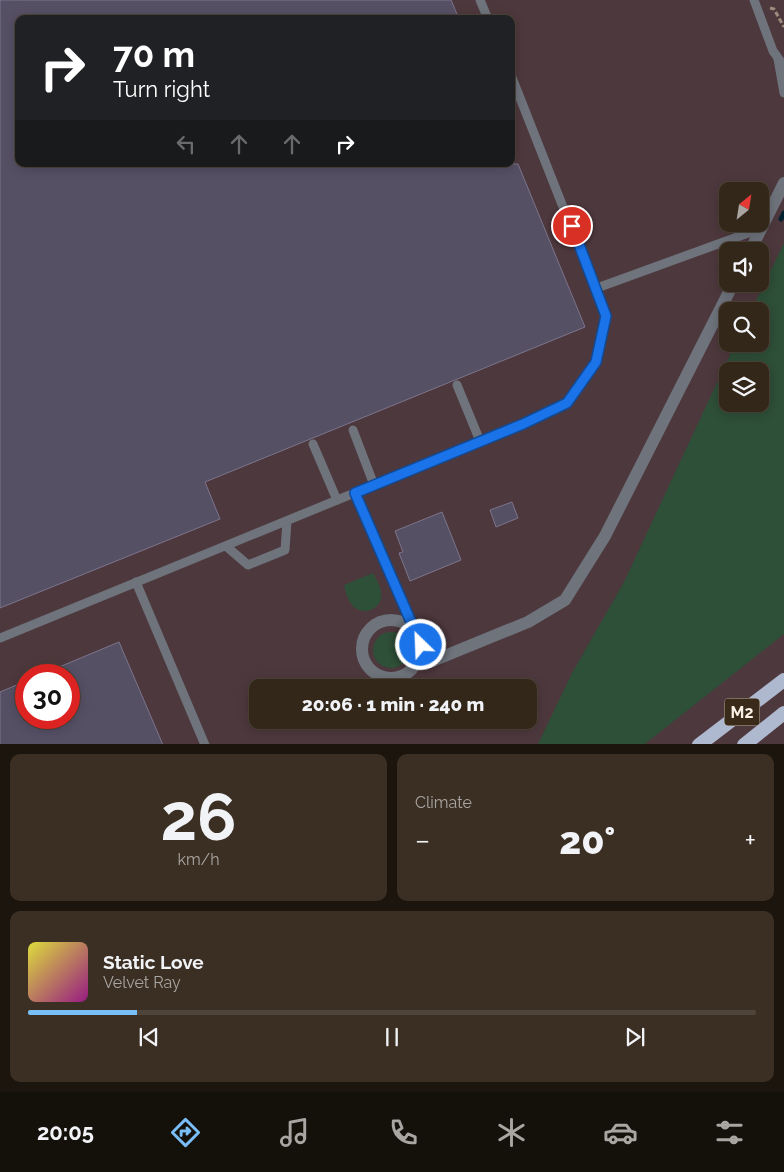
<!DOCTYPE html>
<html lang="en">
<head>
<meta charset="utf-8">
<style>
	:root { --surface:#33271a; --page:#3b2f23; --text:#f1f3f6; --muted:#a9a5a2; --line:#4e4439; --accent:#7abef8 }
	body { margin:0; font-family:Raleway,sans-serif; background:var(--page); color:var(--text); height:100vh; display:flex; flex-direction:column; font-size:19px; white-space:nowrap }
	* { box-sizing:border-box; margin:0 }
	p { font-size:16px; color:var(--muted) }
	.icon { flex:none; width:28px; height:28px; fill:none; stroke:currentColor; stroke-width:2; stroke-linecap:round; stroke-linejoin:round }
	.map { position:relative; height:744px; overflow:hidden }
	.drawer { display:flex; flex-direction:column; gap:10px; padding:10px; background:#1c150e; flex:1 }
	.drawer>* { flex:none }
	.banner { position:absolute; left:15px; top:15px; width:500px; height:152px; border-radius:10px; box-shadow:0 2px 12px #0003,0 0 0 1px var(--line); background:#202124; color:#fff; overflow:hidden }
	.needle { width:32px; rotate:30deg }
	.fabs { position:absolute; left:719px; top:182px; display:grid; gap:10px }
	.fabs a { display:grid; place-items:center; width:50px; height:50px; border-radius:10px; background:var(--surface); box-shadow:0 2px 12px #0003,0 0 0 1px var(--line); font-size:25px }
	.speed { position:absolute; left:15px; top:664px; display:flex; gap:10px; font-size:25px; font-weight:700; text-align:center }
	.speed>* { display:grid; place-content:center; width:65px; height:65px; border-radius:50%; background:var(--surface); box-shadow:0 2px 12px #0003,0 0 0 1px var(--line); line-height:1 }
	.speed .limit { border:8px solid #d22; background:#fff; color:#111 }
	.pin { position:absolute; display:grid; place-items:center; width:42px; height:42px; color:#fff; margin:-21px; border:2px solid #fff; border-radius:50%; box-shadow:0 1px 5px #0007 }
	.me { position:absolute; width:55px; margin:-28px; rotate:336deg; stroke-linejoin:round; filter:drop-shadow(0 0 4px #0008) }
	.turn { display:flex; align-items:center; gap:18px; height:105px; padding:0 15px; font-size:22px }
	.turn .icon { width:65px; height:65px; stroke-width:2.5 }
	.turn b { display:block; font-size:35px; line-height:42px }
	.lanes { display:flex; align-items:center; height:48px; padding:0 15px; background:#0003; justify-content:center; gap:25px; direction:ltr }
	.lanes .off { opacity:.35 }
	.big { font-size:38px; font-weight:800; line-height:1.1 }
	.drawer .card { flex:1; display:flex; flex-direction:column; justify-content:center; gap:8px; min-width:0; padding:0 18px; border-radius:10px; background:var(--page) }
	.drawer .dial { align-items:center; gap:0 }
	.dial b { font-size:65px; line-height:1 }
	.song { display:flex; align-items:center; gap:15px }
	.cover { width:60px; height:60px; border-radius:8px; background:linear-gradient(135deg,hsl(60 70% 55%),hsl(310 70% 35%)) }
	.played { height:5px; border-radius:2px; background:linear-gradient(90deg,var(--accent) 15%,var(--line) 15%) }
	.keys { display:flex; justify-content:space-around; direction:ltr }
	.heat { display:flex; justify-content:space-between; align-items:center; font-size:28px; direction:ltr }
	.drawer .tiles { flex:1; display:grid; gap:10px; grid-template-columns:1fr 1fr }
	.card:last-child { grid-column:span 2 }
	.trip { position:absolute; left:249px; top:679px; width:288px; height:50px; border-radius:10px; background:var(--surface); box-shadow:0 2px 12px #0003,0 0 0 1px var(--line); font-weight:800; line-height:50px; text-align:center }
	.tabs { display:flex; height:80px; justify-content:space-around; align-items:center; background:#14100a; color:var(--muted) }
	.tabs .icon { width:35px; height:35px }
	.tabs .on { color:var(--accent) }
	.tabs b { font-size:22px; color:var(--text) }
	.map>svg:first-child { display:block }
	.industrial { fill:#4d383d; fill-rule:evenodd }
	.green { fill:#2e4f38; fill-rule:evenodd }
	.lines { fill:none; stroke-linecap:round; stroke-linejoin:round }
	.stream { stroke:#002230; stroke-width:5 }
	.building { fill:#565065; stroke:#7c758c }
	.path { stroke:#9a8d7e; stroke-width:3; stroke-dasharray:5 2.5; stroke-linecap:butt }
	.service { stroke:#6e737c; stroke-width:9 }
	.minor { stroke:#6e737c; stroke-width:12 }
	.trunk { stroke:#aeb8ce; stroke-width:14 }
	.route-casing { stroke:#114b97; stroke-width:12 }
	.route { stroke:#1a73e8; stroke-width:9 }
	.labels { text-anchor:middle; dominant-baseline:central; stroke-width:5; stroke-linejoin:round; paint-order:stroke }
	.shield { fill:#392a19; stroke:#c0b5a8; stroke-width:1 }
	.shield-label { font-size:16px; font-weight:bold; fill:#faf0e5 }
</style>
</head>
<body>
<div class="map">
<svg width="784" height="745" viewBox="0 0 784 745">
	<rect width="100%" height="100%" fill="#443423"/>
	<!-- industrial -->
	<path class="industrial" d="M 0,0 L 784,0 L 784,744 L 0,745 ZM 19,19 L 511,19 L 511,164 L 19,164 ZM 728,191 L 760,191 L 760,224 L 728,224 ZM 728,251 L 760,251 L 760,284 L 728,284 ZM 728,311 L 760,311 L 760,344 L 728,344 ZM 728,371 L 760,371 L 760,404 L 728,404 ZM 26,675 L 69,675 L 69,718 L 26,718 ZM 258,688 L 528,688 L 528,720 L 258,720 Z"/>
	<!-- green -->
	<g class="green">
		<path d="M 784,243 L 784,634 L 645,744 L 538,744 L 572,673 L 624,582 L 735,344 L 760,344 L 760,311 L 751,311 ZM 728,371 L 760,371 L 760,404 L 728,404 Z"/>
		<path d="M 373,573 C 376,579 380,585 381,592 C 384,607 366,617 354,607 C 348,602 346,593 344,585 Z"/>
		<circle cx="391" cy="650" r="18"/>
	</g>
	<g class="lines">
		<!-- stream -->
		<path class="stream" d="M 781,219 L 784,213"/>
	</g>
	<!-- building -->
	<g class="building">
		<path d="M 0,0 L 451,0 L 459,19 L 19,19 L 19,164 L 518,164 L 585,327 L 205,482 L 220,519 L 0,608 Z"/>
		<path d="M 512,502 L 518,518 L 496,527 L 490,510 Z"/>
		<path d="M 442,512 L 461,560 L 410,581 L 399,553 L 403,552 L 395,531 Z"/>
		<path d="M 119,642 L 163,745 L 0,745 L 0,692 L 26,681 L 26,718 L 69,718 L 69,675 L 40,675 Z"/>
	</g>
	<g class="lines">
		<!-- path -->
		<path class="path" d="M 770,8 L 774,9 L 784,27"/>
		<!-- service -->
		<g class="service">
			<path d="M 480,0 L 488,19"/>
			<path d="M 754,0 L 773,51 L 784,66"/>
			<path d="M 778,59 L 784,93"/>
			<path d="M 597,288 L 762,228"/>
			<path d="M 457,385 L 480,441"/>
			<path d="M 353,430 L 374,485"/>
			<path d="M 313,444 L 337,500"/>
			<path d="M 355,493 L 414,630"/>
			<path d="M 226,546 L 248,565 L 285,550 L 287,521"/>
			<path d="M 136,582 L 205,745"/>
			<path d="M 0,638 L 523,424 L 567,403 L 596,362 L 606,316 L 511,75"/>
		</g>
		<!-- minor -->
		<g class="minor">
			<path d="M 750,251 L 784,183"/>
			<circle cx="391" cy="649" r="29"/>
			<path d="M 418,661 L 430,662 L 528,622 L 565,600 L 605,536 L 733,284"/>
		</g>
		<!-- trunk -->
		<g class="trunk">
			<path d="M 699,745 L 784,680"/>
			<path d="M 744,745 L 784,713"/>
		</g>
	</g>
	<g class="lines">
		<!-- route casing -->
		<g class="route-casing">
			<path id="route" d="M 421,645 L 355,493 L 523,424 L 567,403 L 596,362 L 606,316 L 572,226"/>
		</g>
		<!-- route -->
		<use href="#route" class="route"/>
	</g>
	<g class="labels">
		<!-- shield labels -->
		<rect class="shield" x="724.5" y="698.5" width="35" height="27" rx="4"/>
		<g class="shield-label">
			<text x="742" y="712">M2</text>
		</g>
	</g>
</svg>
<div class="fabs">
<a><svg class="needle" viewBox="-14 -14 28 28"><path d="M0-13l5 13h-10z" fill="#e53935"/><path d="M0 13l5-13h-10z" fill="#a9a5a2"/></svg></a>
<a><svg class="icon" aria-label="sound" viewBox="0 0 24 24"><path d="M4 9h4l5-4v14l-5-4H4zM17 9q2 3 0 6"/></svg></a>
<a><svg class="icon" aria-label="search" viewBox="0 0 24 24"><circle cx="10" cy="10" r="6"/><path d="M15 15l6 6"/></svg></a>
<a><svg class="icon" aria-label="layers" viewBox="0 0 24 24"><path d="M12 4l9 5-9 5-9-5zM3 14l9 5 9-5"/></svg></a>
</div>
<div class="speed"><div class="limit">30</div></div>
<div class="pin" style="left:572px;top:226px;background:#d93025"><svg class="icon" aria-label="arrive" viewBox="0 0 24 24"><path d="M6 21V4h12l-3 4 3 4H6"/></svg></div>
<svg class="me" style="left:421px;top:645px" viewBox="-20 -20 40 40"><circle r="17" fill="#1a73e8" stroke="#fff" stroke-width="3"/><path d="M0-11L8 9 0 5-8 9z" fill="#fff"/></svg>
<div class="trip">20:06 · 1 min · 240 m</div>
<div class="banner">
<div class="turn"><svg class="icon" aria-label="right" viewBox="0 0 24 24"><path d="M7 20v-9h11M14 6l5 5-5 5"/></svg><div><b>70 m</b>Turn right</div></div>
<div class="lanes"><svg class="icon off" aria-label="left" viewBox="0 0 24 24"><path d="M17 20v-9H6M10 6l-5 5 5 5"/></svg><svg class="icon off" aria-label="ahead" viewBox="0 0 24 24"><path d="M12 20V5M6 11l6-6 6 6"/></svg><svg class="icon off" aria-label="ahead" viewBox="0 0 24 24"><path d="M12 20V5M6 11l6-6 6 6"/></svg><svg class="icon" aria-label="right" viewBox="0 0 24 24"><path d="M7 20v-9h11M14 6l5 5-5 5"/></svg></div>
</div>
</div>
<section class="drawer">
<div class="tiles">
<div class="card dial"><b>26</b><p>km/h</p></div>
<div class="card"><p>Climate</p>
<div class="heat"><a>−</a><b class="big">20°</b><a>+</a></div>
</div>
<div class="card">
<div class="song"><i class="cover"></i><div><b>Static Love</b><p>Velvet Ray</p></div></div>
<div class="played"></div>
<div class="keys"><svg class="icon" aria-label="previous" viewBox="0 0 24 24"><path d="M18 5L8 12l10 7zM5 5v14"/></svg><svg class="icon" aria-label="pause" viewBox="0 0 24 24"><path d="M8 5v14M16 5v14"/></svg><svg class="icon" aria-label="next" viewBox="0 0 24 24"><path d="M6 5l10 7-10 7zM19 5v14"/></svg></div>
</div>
</div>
</section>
<nav class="tabs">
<b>20:05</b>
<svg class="icon on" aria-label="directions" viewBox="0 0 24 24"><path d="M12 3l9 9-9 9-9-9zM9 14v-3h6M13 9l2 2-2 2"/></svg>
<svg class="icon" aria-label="music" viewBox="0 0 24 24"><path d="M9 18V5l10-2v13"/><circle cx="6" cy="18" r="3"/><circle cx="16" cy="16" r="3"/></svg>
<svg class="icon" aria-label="phone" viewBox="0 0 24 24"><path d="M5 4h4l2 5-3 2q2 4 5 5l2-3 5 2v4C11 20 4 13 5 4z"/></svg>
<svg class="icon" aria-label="climate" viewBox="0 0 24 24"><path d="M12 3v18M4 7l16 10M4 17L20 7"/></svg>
<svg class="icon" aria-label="car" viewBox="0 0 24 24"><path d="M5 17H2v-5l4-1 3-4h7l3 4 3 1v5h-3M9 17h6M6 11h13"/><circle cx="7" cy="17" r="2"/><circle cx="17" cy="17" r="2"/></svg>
<svg class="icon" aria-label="filters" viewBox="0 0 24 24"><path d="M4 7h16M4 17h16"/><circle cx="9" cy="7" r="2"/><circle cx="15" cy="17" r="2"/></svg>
</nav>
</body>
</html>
